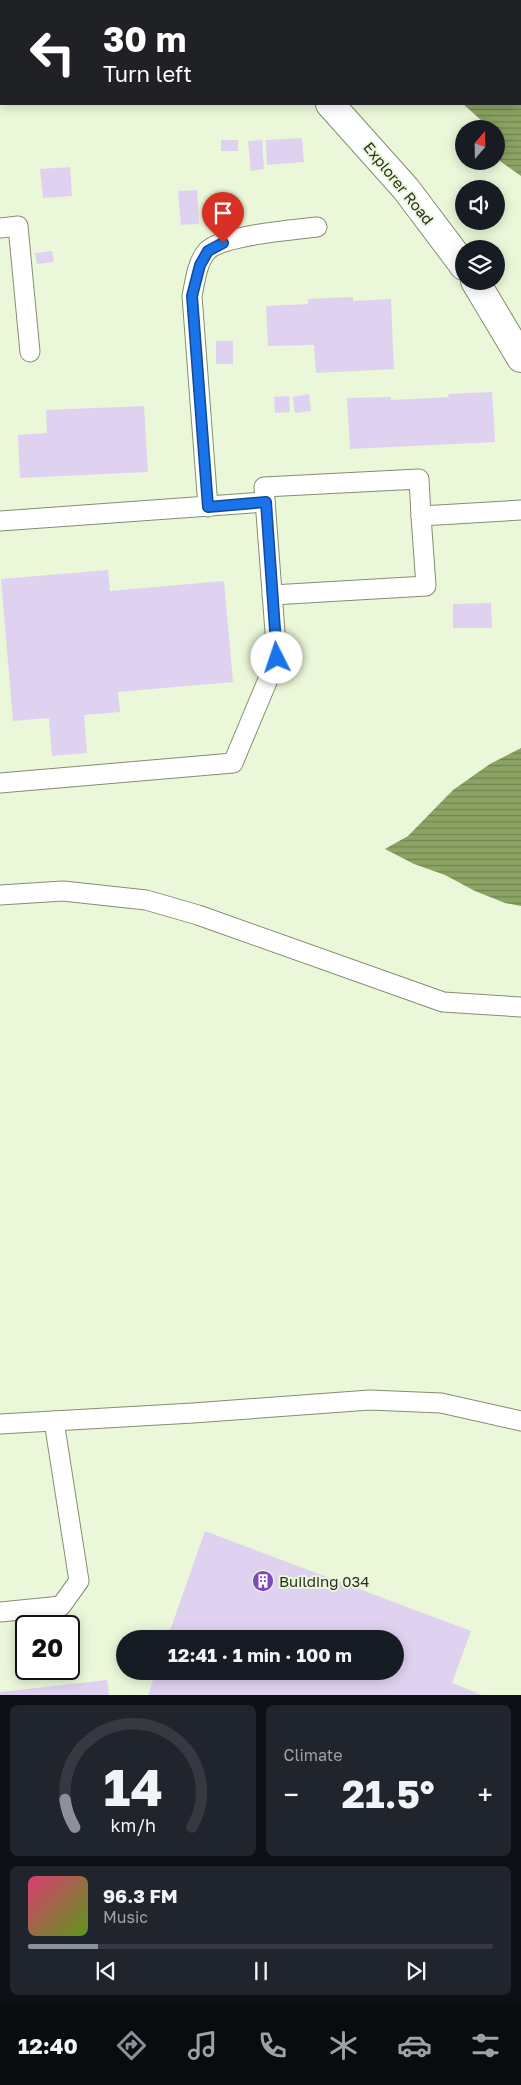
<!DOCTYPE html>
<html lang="en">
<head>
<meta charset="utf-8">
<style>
	:root { --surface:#171b24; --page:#20242c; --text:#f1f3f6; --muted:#9ea1a6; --line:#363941; --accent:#8c9099 }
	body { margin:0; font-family:"Golos Text",sans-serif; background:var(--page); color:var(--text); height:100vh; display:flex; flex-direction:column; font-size:19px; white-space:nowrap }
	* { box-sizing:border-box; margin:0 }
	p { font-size:16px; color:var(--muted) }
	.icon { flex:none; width:28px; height:28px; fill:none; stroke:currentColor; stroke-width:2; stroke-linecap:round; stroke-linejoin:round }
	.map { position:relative; height:1695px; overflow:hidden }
	.side { display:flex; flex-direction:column; gap:10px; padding:10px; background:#0d0f14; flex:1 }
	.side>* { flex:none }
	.top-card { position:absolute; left:0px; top:0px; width:521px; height:105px; box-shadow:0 2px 12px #0003; background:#202124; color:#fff; overflow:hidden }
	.needle { width:32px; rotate:20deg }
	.controls { position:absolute; left:455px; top:120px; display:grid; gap:10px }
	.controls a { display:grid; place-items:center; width:50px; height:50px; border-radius:50%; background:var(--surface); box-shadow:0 2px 12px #0003; font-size:25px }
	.speed { position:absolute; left:15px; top:1615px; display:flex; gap:10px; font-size:25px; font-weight:700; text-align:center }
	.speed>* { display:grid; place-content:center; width:65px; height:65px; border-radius:50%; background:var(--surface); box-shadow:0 2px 12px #0003; line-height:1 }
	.speed .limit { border:2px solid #111; border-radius:8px; background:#fff; color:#111 }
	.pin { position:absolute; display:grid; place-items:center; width:42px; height:42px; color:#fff; margin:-51px -21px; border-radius:50% 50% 50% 0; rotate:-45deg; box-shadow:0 0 5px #0007 }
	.pin .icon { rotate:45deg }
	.me { position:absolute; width:55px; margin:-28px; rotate:356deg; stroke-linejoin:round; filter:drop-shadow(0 0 4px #0008) }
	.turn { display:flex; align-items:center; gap:18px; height:105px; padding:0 20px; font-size:22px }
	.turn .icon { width:65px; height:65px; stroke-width:2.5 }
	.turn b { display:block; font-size:35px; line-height:42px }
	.big { font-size:38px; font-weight:700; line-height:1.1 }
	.side .widget { flex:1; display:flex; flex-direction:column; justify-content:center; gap:8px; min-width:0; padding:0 18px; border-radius:8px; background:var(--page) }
	.side .dial { align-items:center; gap:0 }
	.dial svg { height:130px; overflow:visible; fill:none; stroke:var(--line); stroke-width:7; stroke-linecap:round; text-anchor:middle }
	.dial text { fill:var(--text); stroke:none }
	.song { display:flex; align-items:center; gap:15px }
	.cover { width:60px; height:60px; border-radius:8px; background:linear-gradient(135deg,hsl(340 70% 55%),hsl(90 70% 35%)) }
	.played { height:5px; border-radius:2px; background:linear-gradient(90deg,var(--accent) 15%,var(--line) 15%) }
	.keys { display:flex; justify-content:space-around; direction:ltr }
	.heat { display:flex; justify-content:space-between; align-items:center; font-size:28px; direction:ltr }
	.side .tiles { flex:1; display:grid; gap:10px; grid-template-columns:1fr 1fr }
	.widget:last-child { grid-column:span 2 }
	.trip { position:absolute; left:116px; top:1630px; width:288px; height:50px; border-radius:25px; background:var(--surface); box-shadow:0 2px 12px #0003; font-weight:700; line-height:50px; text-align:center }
	.dock { display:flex; height:80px; justify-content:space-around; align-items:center; background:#090b0e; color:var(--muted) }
	.dock .icon { width:35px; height:35px }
	.dock .selected { color:var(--accent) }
	.dock b { font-size:22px; color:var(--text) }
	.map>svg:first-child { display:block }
	.water { fill:url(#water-rules) }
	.building { fill:#dfd2f1 }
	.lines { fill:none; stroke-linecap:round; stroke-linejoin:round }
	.service-casing { stroke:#838e72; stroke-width:21 }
	.minor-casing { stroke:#838e72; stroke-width:30 }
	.service { stroke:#fff; stroke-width:19 }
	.minor { stroke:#fff; stroke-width:28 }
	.route-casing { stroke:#114b97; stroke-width:12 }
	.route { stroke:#1a73e8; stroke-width:9 }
	.labels { text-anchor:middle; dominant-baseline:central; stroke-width:4; stroke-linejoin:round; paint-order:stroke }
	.street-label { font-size:15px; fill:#2a2f23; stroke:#eaf7d8 }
	.poi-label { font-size:15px; fill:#2a2f23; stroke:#eaf7d8; text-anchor:start }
</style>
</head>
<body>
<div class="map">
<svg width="521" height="1695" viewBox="0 0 521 1695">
	<defs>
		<pattern id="water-rules" width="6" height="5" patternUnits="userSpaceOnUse" patternTransform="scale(1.25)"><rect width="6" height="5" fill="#8ba363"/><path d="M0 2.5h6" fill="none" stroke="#728551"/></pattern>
	</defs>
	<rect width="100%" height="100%" fill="#eaf7d8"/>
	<!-- water -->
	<g class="water">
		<path d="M 521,57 L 521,176 L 500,161 L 496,147 L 496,129 L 491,129 L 463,104 L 520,104 Z"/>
		<path d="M 521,748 L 521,906 L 505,903 L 475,891 L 445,875 L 414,864 L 385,849 L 408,836 L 453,790 L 490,764 Z"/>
	</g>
	<!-- building -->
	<g class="building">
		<path d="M 302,138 L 304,162 L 267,165 L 266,140 Z"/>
		<rect x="221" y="140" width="17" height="11"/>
		<path d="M 262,140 L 264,169 L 251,171 L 248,141 Z"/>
		<path d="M 70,167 L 72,196 L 43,198 L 40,169 Z"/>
		<path d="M 197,190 L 199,224 L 181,225 L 178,191 Z"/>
		<path d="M 52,251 L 54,262 L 37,264 L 35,253 Z"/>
		<path d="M 353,297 L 353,301 L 391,299 L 394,369 L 316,373 L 314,345 L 268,346 L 266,306 L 308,304 L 308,299 Z"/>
		<rect x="216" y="341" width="17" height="23"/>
		<path d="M 492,392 L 495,442 L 350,449 L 347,398 L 391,397 L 391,400 L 449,397 L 448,394 Z"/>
		<path d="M 309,394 L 311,411 L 295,413 L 293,397 Z"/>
		<path d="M 289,396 L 290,412 L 275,413 L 274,397 Z"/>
		<path d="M 144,406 L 148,472 L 20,478 L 18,435 L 47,433 L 46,410 Z"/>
		<path d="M 108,570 L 110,591 L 224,581 L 233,682 L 118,692 L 120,712 L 84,715 L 87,753 L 52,756 L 49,718 L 13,721 L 1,579 Z"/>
		<path d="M 491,603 L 492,628 L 453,628 L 453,604 Z"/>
		<path d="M 205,1531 L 471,1631 L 452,1683 L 482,1695 L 148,1695 L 156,1671 L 395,1671 L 395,1639 L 167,1639 Z"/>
		<path d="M 107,1680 L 109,1695 L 0,1695 L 0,1692 Z"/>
	</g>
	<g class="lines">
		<!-- service casing -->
		<g class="service-casing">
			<g id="service">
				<path d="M 0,228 L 18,226 L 30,352"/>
				<path d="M 208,507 L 192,296 C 195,282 197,262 207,251 C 223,235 293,230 317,227"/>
				<path d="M 0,521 L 265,502"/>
				<path d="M 272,595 L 426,586 L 421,516 L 521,510"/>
				<path d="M 0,783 L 233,763 L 277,658 L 264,487 L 419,479 L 421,516"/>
				<path d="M 0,895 L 63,891 L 146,900 L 198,915 L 443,1002 L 521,1007"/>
				<path d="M 0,1424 L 193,1413 L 370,1400 L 441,1403 L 521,1421"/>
				<path d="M 0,1612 L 61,1606 L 79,1581 L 54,1421"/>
			</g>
		</g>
		<!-- minor casing -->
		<g class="minor-casing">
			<g id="minor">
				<path d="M 208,0 L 210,1"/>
				<path d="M 330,104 L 406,189 L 464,266"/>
				<path d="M 475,281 L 521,358"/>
			</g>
		</g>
		<!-- service -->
		<use href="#service" class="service"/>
		<!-- minor -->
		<use href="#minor" class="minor"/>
	</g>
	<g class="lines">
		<!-- route casing -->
		<g class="route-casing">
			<path id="route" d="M 223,243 L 208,251 L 200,265 L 192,296 L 208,507 L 266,502 L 277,658"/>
		</g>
		<!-- route -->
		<use href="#route" class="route"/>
	</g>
	<!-- icons -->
	<defs>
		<g id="building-disc" transform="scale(1.125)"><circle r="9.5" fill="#8247bd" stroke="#eaf7d8"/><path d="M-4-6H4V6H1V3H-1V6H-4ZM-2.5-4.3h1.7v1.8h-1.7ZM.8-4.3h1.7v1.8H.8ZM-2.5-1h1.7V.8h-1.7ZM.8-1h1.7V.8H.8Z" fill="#fff"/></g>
	</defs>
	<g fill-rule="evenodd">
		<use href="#building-disc" x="263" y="1581"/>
	</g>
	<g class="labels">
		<!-- street labels -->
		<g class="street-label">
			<text transform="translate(399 183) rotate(51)">Explorer Road</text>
		</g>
		<!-- poi labels -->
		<g class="poi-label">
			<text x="279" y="1581">Building 034</text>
		</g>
	</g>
</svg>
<div class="controls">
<a><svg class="needle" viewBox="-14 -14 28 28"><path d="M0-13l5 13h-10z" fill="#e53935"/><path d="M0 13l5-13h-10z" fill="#9ea1a6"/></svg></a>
<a><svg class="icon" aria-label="sound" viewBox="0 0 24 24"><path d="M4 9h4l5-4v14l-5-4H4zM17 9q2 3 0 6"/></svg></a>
<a><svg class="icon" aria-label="layers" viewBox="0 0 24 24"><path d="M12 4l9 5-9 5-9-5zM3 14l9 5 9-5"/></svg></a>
</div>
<div class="speed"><div class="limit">20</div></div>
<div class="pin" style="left:223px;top:243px;background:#d93025"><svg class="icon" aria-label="arrive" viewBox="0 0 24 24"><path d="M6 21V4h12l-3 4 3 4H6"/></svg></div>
<svg class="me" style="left:277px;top:658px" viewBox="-20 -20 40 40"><circle r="19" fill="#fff"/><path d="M0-13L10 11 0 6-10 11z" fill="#1a73e8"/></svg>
<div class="trip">12:41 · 1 min · 100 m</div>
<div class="top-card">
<div class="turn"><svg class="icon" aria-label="left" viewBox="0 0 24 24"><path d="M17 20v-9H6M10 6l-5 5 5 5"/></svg><div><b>30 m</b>Turn left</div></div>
</div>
</div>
<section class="side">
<div class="tiles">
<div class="widget dial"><svg viewBox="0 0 100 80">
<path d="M14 69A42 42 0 1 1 86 69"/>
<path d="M14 69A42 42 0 0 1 8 52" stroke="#8c9099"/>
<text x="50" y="56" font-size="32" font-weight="700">14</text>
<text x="50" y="72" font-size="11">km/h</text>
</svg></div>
<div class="widget"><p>Climate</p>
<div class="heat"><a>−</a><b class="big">21.5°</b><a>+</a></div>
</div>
<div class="widget">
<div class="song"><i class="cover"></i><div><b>96.3 FM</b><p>Music</p></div></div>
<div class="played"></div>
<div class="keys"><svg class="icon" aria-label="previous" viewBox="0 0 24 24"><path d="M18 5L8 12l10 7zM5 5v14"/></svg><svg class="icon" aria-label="pause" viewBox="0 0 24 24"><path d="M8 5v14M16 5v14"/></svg><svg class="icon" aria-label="next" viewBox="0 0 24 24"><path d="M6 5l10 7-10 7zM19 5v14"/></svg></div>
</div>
</div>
</section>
<nav class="dock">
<b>12:40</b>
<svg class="icon selected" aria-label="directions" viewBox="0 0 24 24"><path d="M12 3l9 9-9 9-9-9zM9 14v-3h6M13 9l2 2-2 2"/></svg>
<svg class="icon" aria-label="music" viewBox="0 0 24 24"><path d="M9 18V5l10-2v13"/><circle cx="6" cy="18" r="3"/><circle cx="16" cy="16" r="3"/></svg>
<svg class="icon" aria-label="phone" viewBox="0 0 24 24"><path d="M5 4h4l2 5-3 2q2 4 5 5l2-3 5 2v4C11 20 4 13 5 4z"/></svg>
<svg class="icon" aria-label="climate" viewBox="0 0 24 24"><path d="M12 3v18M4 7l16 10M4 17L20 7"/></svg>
<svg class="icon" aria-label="car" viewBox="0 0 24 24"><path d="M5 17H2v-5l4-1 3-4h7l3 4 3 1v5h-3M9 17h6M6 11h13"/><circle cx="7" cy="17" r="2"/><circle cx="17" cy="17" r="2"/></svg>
<svg class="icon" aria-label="filters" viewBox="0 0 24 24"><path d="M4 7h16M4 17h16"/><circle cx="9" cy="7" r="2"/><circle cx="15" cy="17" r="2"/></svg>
</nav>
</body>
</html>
